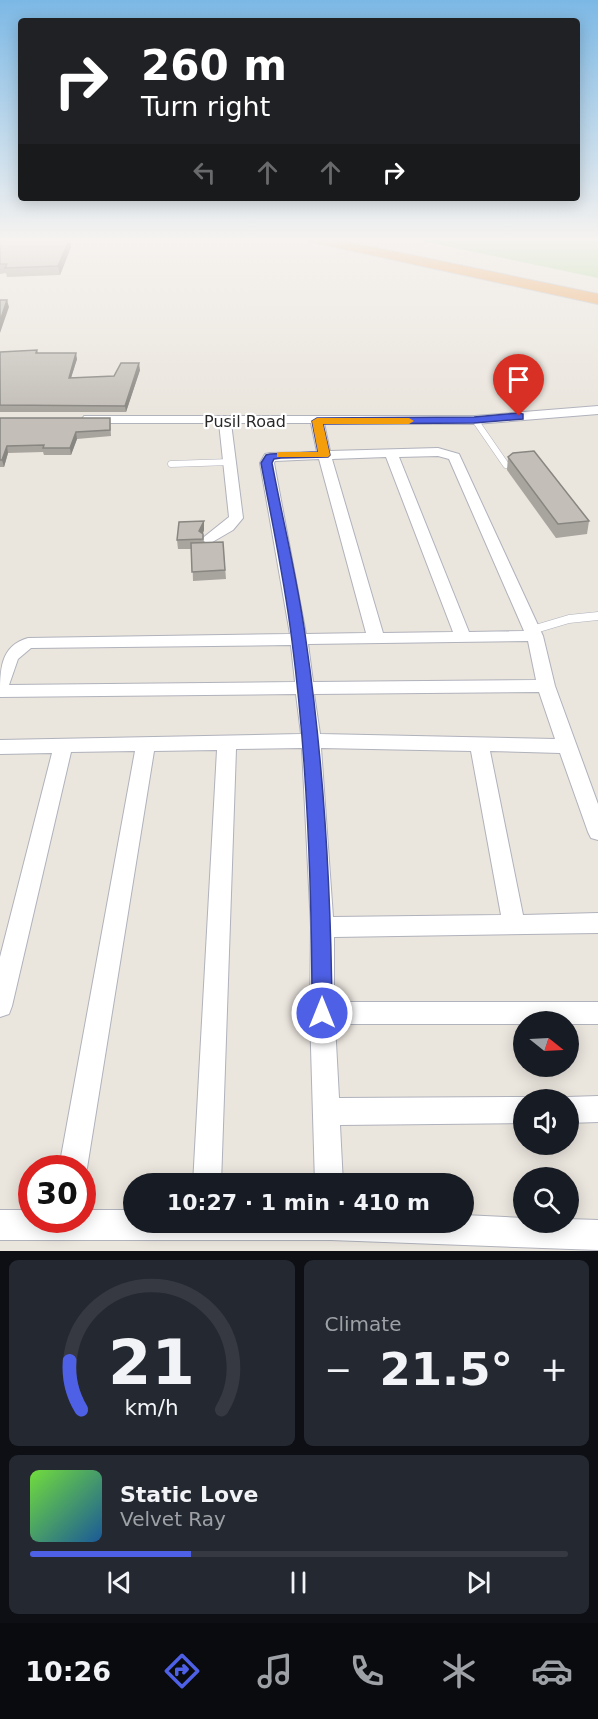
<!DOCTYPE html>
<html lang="en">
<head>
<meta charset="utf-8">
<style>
	:root { --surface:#171b24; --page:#242831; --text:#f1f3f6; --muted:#9ea1a6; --line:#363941; --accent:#4e60e6 }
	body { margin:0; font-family:"DejaVu Sans",sans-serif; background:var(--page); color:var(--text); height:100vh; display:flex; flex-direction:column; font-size:22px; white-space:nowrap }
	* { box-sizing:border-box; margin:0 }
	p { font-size:20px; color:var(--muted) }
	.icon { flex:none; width:33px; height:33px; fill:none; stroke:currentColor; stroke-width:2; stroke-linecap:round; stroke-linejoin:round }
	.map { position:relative; height:1251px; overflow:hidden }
	.sheet { display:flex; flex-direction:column; gap:9px; padding:9px; background:#0d0f14; flex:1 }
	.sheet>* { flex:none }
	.top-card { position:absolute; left:18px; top:18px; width:562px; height:183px; border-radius:6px; box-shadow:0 3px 15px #0003; background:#202124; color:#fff; overflow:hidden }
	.needle { width:39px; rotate:108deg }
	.tools { position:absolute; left:513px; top:1011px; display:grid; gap:12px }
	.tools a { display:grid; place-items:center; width:66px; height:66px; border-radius:50%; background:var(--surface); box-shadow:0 3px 15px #0003; font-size:30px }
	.speed { position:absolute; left:18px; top:1155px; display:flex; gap:12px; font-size:30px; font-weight:700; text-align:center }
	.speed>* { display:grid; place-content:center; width:78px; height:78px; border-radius:50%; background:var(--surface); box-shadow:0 3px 15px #0003; line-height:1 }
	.speed .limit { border:9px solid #d22; background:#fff; color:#111 }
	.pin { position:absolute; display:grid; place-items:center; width:51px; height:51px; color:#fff; margin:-62px -26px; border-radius:50% 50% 50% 0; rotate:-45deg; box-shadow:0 0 6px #0007 }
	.pin .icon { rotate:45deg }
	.me { position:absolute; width:66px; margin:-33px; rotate:0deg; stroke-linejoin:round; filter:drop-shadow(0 0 4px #0008) }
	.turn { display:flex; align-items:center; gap:21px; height:126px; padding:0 24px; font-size:27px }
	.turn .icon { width:78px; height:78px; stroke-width:2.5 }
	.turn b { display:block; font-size:42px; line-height:51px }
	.lanes { display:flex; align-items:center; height:57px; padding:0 24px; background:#0003; justify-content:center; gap:30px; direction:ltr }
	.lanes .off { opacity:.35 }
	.big { font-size:45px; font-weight:700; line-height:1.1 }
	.sheet .widget { flex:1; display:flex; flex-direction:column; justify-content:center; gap:9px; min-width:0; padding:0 21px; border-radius:9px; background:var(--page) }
	.sheet .dial { align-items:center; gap:0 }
	.dial svg { height:156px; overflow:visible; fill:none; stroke:var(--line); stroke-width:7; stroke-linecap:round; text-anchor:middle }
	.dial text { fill:var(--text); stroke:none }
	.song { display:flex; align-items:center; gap:18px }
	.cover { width:72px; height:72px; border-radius:9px; background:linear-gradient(135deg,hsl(100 70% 55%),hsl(210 70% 35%)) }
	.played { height:6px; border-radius:3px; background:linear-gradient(90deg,var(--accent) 30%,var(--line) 30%) }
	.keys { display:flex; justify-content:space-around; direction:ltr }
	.heat { display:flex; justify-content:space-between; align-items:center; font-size:33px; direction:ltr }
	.sheet .tiles { flex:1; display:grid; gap:9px; grid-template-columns:1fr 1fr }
	.widget:last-child { grid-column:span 2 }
	.trip { position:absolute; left:123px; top:1173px; width:351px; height:60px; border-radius:30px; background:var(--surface); box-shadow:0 3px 15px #0003; font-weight:700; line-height:60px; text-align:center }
	.tabs { display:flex; height:96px; justify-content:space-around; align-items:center; background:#090b0e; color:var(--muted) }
	.tabs .icon { width:42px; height:42px }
	.tabs .selected { color:var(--accent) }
	.tabs b { font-size:27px; color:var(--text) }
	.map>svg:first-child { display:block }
	.green { fill:#afdb9f }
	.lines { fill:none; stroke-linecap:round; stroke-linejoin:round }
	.lane-far1-casing { stroke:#b0b2bc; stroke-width:7 }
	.lane-casing { stroke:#b0b2bc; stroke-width:9 }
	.street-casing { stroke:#b0b2bc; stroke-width:2 }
	.highway-casing { stroke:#c3c3c3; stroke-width:2 }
	.lane-far1 { stroke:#fff; stroke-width:6 }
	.lane { stroke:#fff; stroke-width:8 }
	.street { fill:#fff; fill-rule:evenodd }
	.highway { fill:#eda965; fill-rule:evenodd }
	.wall { fill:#a8a49e }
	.shaded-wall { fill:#888681 }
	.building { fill:#c3bfb8; stroke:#888681; stroke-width:1.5 }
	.route { fill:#4e60e6; stroke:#333e96; stroke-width:1.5 }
	.slow { fill:#f59e0b }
	.labels { text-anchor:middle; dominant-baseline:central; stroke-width:4.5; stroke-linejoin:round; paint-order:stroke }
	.far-street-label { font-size:16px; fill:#292929; stroke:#fff }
</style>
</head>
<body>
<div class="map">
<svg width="598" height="1251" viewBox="0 0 598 1251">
	<rect width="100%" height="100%" fill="#eae5dd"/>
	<!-- green -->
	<path class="green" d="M 408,238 L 598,238 L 598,278 Z"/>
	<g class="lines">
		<!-- lane-far1 casing -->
		<g class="lane-far1-casing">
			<g id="lane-far1">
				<path d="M 475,420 L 506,465"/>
				<path d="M 171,464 L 230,462"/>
			</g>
		</g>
		<!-- lane casing -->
		<g class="lane-casing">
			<path id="lane" d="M 532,630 L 569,619 L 598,616"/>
		</g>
		<!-- street casing -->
		<g class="street-casing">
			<g id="street">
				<path d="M 598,406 L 598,414 L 475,424 L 324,423 L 330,451 L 438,448 L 459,454 L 543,636 L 555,686 L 598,804 L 598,840 L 591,838 L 588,832 L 560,753 L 490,751 L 523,915 L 598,913 L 598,933 L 334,937 L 334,1002 L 598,1002 L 598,1024 L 568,1024 L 568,1022 L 524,1022 L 524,1024 L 335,1024 L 339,1098 L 524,1097 L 531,1100 L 524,1100 L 524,1123 L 340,1125 L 343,1184 L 315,1184 L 310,1013 L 311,927 L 302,748 L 236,749 L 221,1184 L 193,1184 L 217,750 L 154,751 L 87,1168 L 82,1178 L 82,1168 L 59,1168 L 135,751 L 71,752 L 12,1006 L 9,1014 L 0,1017 L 0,957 L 52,753 L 0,754 L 0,740 L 301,734 L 296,694 L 0,697 C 0,670 0,646 28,638 L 290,634 L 260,463 L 265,454 L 270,453 L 317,452 L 311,423 L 231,423 L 243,518 L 233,530 L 209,544 L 202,540 L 204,537 L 229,517 L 219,423 L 88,423 L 82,419 L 84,416 L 475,416 ZM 438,456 L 449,459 L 524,631 L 469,632 L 399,457 ZM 386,457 L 453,632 L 383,633 L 332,459 ZM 319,459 L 366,633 L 306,634 L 274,463 L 275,461 ZM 528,641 L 536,680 L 313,682 L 308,644 ZM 291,645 L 295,682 L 9,685 L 18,659 L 31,648 ZM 539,692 L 555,739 L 320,734 L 314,694 ZM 321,748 L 471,751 L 501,915 L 333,917 Z"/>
				<path d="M 598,1096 L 598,1122 L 568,1123 L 568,1100 L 561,1100 L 568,1097 Z"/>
				<path d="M 0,1210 L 32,1210 L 32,1220 L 82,1220 L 82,1210 L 134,1210 L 134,1222 L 464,1222 L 464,1215 L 524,1218 L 524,1222 L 568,1222 L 568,1219 L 598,1220 L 598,1250 L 331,1240 L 0,1240 Z"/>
			</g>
		</g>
		<!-- highway casing -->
		<g class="highway-casing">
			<path id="highway" d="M 304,238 L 330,238 L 598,294 L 598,304 L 311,242 Z"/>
		</g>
		<!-- lane-far1 -->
		<use href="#lane-far1" class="lane-far1"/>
		<!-- lane -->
		<use href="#lane" class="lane"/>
		<!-- street -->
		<use href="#street" class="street"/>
		<!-- highway -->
		<use href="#highway" class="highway"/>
	</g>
	<!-- wall -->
	<g class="wall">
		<path d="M 0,238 L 71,247 L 60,275 L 7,277 L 6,273 L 0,274 Z"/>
		<path d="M 37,350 L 38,353 L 77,359 L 71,378 L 114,376 L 140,370 L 126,412 L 0,412 L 0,352 Z"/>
		<path d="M 0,418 L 110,418 L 111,436 L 77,439 L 71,455 L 44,455 L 43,452 L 8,453 L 4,467 L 0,467 Z"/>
		<path d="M 508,457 L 589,521 L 587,534 L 556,538 L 507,470 Z"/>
		<path d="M 204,521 L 204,530 L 203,534 L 204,543 L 223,542 L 226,579 L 193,581 L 192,549 L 178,549 L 177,540 Z"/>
	</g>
	<!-- shaded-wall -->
	<g class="shaded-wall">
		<path d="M 70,238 L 71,247 L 60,275 L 58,266 Z"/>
		<path d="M 7,300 L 9,307 L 0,333 L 0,321 Z"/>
		<path d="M 76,353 L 77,359 L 69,384 L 69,378 Z"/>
		<path d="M 139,363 L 140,370 L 126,412 L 125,406 Z"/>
		<path d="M 76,432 L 77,439 L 71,455 L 70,448 Z"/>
		<path d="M 7,446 L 8,453 L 4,467 L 2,460 Z"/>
		<path d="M 204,521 L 204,530 L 200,541 L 199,531 Z"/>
	</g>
	<!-- building -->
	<g class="building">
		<path d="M 0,238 L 70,238 L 58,266 L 5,268 L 7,264 L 0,264 Z"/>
		<path d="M 0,300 L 7,300 L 0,321 Z"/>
		<path d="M 37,350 L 36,353 L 76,353 L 69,378 L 114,376 L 121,363 L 139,363 L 125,406 L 0,405 L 0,352 Z"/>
		<path d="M 0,418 L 110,418 L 110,430 L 76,432 L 70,448 L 43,448 L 44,445 L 7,446 L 2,460 L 0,460 Z"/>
		<path d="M 534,451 L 589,521 L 558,524 L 508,457 L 513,453 Z"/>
		<path d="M 204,521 L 199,531 L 203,534 L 203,539 L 177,540 L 179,522 Z"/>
		<path d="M 223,542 L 225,570 L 192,572 L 191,543 Z"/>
	</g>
	<!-- sky -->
	<linearGradient id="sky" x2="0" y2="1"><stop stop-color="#7cb8e5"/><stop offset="0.58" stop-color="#f6f3f0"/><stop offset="1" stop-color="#f6f3f0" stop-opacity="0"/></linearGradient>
	<rect width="598" height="413" fill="url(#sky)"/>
	<!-- route -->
	<path class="route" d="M 519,413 L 523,414 L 523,419 L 474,423 L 323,424 L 330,455 L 328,457 L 281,458 L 274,459 L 272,463 C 283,522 298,581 306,641 C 324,764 331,889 332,1013 L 329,1019 L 322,1022 L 315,1019 L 312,1013 C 312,889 308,764 292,641 C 285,582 272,522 261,463 L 266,455 L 270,454 L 318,452 L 312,421 L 317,418 L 474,417 Z"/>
	<!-- slow -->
	<path class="slow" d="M 317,418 L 409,418 L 414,421 L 409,424 L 323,424 L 330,455 L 328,457 L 277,457 L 277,453 L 280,452 L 318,452 L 312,421 Z"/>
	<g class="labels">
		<!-- far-street labels -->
		<g class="far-street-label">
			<text x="245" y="421">Pusil Road</text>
		</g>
	</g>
</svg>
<div class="tools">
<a><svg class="needle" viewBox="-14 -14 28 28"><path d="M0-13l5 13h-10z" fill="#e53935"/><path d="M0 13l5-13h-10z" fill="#9ea1a6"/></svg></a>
<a><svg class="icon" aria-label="sound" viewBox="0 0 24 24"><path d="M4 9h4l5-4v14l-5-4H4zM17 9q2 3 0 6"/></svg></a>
<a><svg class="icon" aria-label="search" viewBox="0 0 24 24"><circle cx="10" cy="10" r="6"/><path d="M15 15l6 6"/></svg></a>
</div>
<div class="speed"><div class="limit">30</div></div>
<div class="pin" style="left:519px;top:416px;background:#d93025"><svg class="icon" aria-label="arrive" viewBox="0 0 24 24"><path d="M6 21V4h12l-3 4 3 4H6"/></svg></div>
<svg class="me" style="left:322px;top:1013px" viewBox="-20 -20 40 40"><circle r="17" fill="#4e60e6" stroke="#fff" stroke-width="3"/><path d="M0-11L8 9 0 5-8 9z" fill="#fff"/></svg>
<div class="trip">10:27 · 1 min · 410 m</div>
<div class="top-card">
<div class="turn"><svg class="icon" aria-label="right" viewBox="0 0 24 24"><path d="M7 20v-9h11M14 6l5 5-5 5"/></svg><div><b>260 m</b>Turn right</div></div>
<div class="lanes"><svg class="icon off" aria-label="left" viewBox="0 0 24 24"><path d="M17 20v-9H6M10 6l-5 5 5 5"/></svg><svg class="icon off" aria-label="ahead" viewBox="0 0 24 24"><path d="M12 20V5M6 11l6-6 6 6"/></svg><svg class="icon off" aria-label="ahead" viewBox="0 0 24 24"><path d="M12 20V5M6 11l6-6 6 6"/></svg><svg class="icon" aria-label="right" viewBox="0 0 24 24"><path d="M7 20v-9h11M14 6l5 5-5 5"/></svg></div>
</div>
</div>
<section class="sheet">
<div class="tiles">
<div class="widget dial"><svg viewBox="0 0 100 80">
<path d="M14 69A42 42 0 1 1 86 69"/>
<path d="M14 69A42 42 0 0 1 8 44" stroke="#4e60e6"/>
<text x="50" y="56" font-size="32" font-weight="700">21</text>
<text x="50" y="72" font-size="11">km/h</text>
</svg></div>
<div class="widget"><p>Climate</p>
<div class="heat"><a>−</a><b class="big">21.5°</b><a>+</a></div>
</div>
<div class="widget">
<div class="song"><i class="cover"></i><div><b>Static Love</b><p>Velvet Ray</p></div></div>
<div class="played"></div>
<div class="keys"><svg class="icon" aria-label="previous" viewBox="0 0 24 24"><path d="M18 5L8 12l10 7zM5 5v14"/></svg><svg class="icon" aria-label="pause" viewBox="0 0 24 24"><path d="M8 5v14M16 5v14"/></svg><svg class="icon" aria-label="next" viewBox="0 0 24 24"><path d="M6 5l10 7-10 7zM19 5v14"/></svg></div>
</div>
</div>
</section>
<nav class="tabs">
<b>10:26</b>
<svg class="icon selected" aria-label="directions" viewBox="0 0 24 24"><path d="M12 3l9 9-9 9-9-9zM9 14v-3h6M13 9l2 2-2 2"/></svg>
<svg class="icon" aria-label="music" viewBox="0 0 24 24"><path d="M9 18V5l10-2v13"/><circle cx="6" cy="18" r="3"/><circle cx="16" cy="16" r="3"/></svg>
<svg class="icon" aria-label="phone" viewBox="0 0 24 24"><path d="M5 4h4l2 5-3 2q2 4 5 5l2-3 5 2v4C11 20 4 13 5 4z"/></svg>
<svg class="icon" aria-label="climate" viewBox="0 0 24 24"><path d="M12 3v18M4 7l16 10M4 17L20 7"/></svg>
<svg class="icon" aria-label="car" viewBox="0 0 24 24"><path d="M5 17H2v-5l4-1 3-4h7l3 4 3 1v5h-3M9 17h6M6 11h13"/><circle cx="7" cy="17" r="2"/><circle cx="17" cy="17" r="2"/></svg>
</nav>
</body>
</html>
